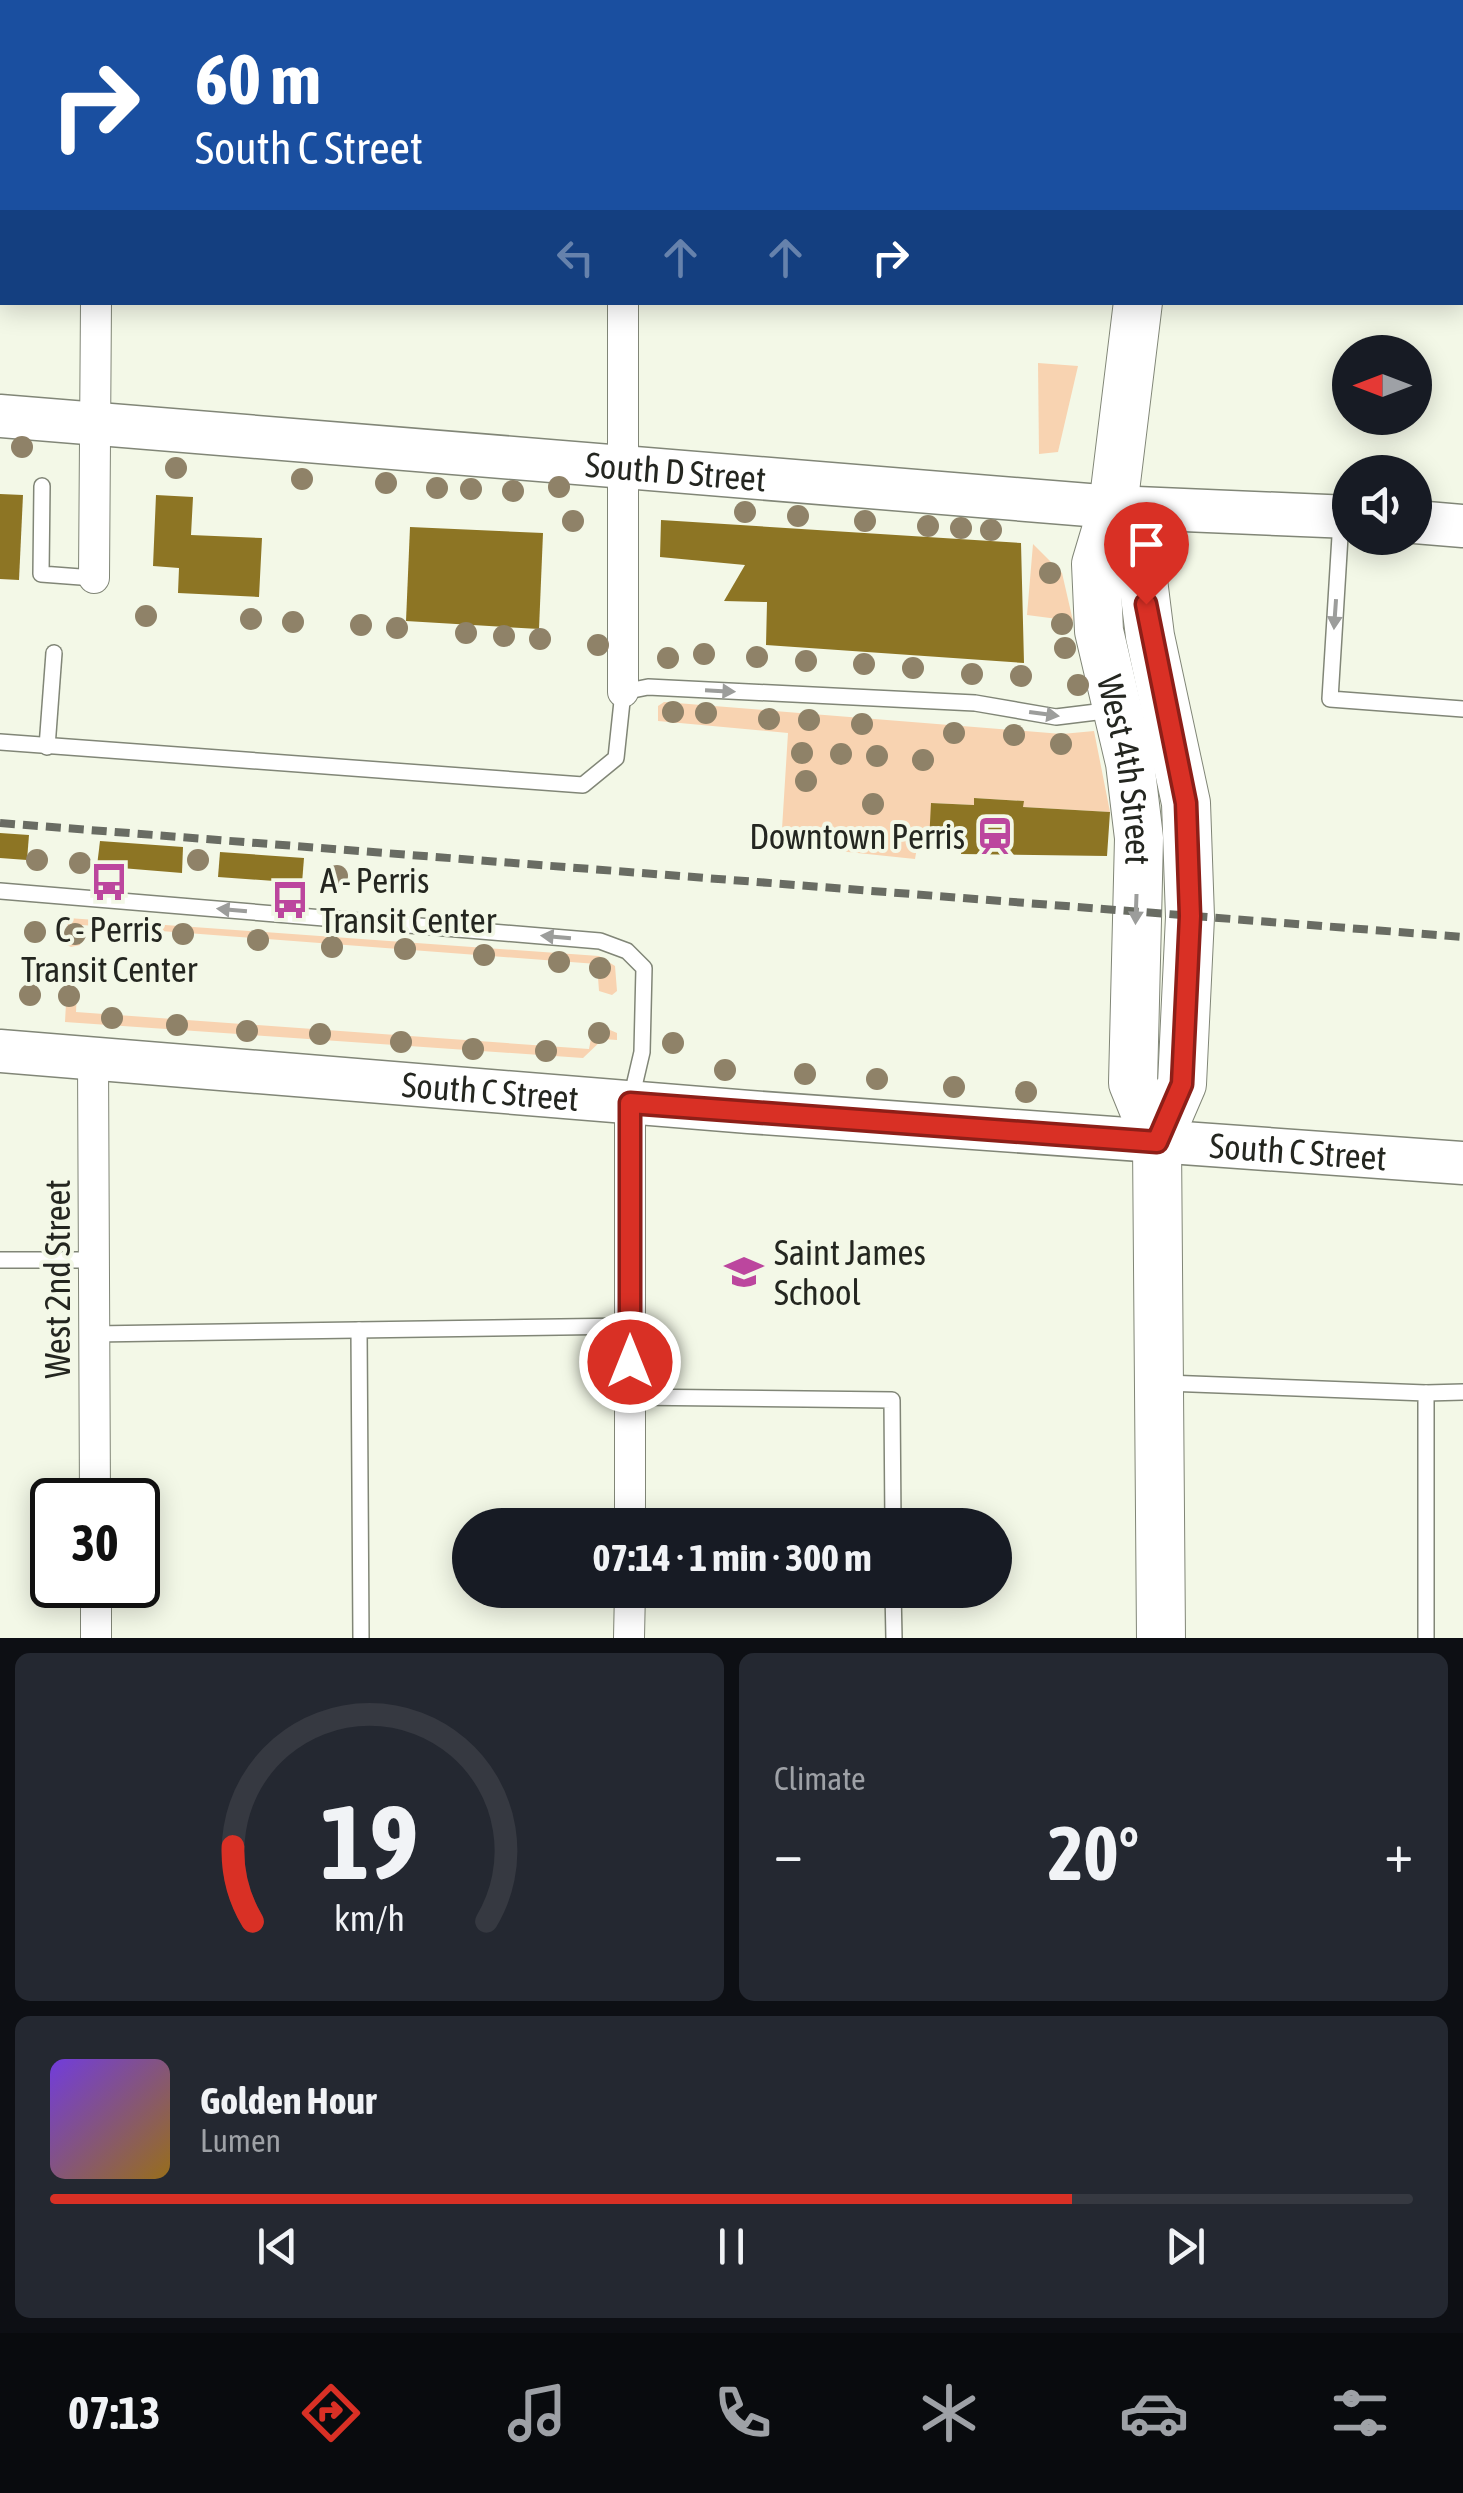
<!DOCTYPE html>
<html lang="en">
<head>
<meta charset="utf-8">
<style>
	:root { --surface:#171b24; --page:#242831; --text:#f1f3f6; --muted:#9ea1a6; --line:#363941; --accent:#d93025 }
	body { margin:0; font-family:"Asap Condensed",sans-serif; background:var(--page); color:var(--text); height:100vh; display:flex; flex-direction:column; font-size:38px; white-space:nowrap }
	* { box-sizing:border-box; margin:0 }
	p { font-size:32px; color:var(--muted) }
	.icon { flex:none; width:55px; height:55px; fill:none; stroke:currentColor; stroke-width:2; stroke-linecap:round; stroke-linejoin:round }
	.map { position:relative; height:1638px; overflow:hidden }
	.drawer { display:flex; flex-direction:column; gap:15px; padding:15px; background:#0d0f14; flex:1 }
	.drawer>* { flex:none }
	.guide { position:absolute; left:0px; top:0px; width:1465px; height:305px; box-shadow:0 5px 25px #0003; background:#1a4fa0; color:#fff; overflow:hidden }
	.needle { width:65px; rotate:270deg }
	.controls { position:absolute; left:1332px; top:335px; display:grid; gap:20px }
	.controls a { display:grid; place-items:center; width:100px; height:100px; border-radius:50%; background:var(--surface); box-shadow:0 5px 25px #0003; font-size:50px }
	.speed { position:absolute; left:30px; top:1478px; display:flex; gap:20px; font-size:50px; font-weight:700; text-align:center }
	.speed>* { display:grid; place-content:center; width:130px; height:130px; border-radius:50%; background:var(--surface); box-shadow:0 5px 25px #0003; line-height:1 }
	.speed .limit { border:5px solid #111; border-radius:15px; background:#fff; color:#111 }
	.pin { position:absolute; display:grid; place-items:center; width:85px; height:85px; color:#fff; margin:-102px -42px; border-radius:50% 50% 50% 0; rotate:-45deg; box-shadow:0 0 10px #0007 }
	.pin .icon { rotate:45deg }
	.me { position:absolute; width:110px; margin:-55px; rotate:0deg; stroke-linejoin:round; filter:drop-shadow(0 0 8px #0008) }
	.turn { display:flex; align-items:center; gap:35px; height:210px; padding:0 30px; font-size:45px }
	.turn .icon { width:130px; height:130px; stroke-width:2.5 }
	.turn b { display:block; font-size:70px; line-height:85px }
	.lanes { display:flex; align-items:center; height:95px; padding:0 30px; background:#0003; justify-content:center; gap:50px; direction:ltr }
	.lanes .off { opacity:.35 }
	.big { font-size:75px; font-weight:700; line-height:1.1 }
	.drawer .tile { flex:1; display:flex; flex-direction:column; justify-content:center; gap:15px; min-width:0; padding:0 35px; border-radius:15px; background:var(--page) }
	.drawer .dial { align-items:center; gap:0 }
	.dial svg { height:260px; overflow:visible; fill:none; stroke:var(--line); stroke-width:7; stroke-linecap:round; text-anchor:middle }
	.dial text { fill:var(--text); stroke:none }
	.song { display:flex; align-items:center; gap:30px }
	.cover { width:120px; height:120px; border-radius:15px; background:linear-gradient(135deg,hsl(260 70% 55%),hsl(40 70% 35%)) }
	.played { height:10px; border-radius:5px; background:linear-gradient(90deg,var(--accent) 75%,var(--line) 75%) }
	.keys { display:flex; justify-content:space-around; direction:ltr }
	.heat { display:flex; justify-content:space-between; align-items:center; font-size:55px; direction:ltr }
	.drawer .tiles { flex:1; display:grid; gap:15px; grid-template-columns:1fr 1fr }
	.tile:last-child { grid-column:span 2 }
	.trip { position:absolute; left:452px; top:1508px; width:560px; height:100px; border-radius:50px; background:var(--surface); box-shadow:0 5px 25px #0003; font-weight:700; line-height:100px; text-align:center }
	.tabs { display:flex; height:160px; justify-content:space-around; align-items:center; background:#090b0e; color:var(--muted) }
	.tabs .icon { width:70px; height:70px }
	.tabs .current { color:var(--accent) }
	.tabs b { font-size:45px; color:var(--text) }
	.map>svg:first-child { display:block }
	.green { fill:#f8d3b1 }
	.building { fill:#8d7524 }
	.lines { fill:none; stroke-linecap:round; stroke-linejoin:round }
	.lane-casing { stroke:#818677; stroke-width:18 }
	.street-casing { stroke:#818677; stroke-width:32 }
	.secondary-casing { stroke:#818677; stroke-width:45 }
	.primary-casing { stroke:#818677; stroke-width:50 }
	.lane { stroke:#fff; stroke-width:15 }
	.street { stroke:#fff; stroke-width:30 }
	.secondary { stroke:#fff; stroke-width:42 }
	.primary { stroke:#fff; stroke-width:48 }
	.rail { stroke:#696c63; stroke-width:8; stroke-dasharray:15 8; stroke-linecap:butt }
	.tree { fill:#8f8268 }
	.oneway { fill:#9c9d9b }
	.route-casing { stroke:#8d1f18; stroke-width:25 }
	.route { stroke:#d93025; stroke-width:18 }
	.labels { text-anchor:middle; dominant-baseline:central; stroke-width:8; stroke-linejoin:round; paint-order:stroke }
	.street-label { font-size:35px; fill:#242620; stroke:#f3f8e7 }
	.poi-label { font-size:35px; fill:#242620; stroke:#f3f8e7; text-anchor:start }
</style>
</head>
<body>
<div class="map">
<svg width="1463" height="1638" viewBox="0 0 1463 1638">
	<rect width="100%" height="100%" fill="#f3f8e7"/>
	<!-- green -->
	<g class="green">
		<path d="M 1038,363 L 1078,366 L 1058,452 L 1039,454 Z"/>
		<path d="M 1033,544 L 1062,573 L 1073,621 L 1027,615 Z"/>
		<path d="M 664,702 L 1062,734 L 1094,731 L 1110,812 L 1023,807 L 1023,801 L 975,798 L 974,805 L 932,803 L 929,842 L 918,842 L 915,859 L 781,845 L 788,733 L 658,721 L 658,706 Z"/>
		<path d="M 68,918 L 599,956 L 615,966 L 617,991 L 612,995 L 599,991 L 597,964 L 82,925 L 80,945 L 71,947 L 67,945 Z"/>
		<path d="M 67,985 L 77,990 L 76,1012 L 589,1049 L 594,1023 L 617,1033 L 617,1040 L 603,1039 L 583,1058 L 65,1022 Z"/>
	</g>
	<!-- building -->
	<g class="building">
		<path d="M 0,494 L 23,495 L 19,580 L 0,579 Z"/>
		<path d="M 156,495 L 193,497 L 191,535 L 262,538 L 259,597 L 178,593 L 179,568 L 153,566 Z"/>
		<path d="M 661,520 L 1021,543 L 1024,663 L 766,645 L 767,602 L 724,601 L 745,565 L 660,557 Z"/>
		<path d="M 410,527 L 543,533 L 539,629 L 406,621 Z"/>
		<path d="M 974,798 L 1024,801 L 1023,807 L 1110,812 L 1107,856 L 961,854 L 962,844 L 929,842 L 931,803 L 974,805 Z"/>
		<path d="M 0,833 L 29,835 L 27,860 L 0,858 Z"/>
		<path d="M 100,841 L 183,847 L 182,873 L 97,866 Z"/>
		<path d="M 220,852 L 304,858 L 302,883 L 218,877 Z"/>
	</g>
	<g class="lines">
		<!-- lane casing -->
		<g class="lane-casing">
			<g id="lane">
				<path d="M 349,0 L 349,2"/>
				<path d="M 885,0 L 885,2"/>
				<path d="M 0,136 L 2,136"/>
				<path d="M 1462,268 L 1463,268"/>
				<path d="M 42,486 L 41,574 L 94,578"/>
				<path d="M 1341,520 L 1330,699 L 1463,709"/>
				<path d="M 0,742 L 583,785 L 616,758 L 623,692 L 648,687 L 975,703 L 1056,717 L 1113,710"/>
				<path d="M 47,747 L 54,653"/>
				<path d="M 0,891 L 600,941 L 627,951 L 644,968 L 642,1052 L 631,1099"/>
				<path d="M 0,1260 L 94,1260"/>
				<path d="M 359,1330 L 361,1638"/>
				<path d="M 94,1334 L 630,1326"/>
				<path d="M 1166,1383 L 1426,1393 L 1426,1638"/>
				<path d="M 1426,1393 L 1463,1392"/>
				<path d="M 630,1397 L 892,1400 L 893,1525"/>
				<path d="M 893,1590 L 894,1638"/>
			</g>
		</g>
		<!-- street casing -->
		<g class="street-casing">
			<g id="street">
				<path d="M 94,0 L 94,2"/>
				<path d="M 623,0 L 623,2"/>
				<path d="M 623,302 L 623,692"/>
				<path d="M 94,578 L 96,302"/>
				<path d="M 93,1058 L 95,1500"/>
				<path d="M 630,1525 L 630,1103"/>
				<path d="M 96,1585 L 96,1638"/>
				<path d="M 629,1638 L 630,1590"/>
			</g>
		</g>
		<!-- secondary casing -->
		<g class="secondary-casing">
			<g id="secondary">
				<path id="s1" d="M 0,416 L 1113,507 L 1350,517"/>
				<path d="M 1415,522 L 1463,526"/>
				<path id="s2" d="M 0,1051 L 749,1112 L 1463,1163"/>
			</g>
		</g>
		<!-- primary casing -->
		<g class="primary-casing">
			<g id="primary">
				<path d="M 1154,2 L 1154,0"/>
				<path id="s3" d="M 1138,302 L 1113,507 L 1096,564 L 1099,631 L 1130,763 L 1139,838 L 1133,1083 L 1157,1142 L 1161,1638"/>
				<path d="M 1113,507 L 1142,572 L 1150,636 L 1186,803 L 1190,917 L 1182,1084 L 1157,1142"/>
			</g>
		</g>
		<!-- lane -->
		<use href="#lane" class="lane"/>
		<!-- street -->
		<use href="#street" class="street"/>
		<!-- secondary -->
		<use href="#secondary" class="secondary"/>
		<!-- primary -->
		<use href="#primary" class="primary"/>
		<!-- rail -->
		<path class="rail" d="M 0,823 L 1463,937"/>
	</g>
	<!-- trees -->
	<g class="tree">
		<circle cx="22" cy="447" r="11"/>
		<circle cx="176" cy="468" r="11"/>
		<circle cx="302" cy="479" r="11"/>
		<circle cx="386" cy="483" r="11"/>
		<circle cx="559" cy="487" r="11"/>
		<circle cx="437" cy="488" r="11"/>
		<circle cx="471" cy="489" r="11"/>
		<circle cx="513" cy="491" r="11"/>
		<circle cx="745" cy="512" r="11"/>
		<circle cx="798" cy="516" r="11"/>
		<circle cx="573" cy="521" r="11"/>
		<circle cx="865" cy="521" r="11"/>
		<circle cx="928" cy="526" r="11"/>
		<circle cx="961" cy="528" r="11"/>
		<circle cx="991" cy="530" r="11"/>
		<circle cx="1050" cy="573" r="11"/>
		<circle cx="146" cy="616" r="11"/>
		<circle cx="251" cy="619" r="11"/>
		<circle cx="293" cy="622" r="11"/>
		<circle cx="1062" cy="624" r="11"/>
		<circle cx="361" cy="625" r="11"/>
		<circle cx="397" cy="628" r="11"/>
		<circle cx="466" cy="633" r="11"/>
		<circle cx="504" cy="636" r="11"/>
		<circle cx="540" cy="639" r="11"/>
		<circle cx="598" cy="645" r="11"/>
		<circle cx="1065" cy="648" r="11"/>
		<circle cx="704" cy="654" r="11"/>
		<circle cx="757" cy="657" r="11"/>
		<circle cx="668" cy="658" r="11"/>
		<circle cx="806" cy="661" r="11"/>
		<circle cx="864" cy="664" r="11"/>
		<circle cx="913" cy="668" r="11"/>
		<circle cx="972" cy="674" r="11"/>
		<circle cx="1021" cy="676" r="11"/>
		<circle cx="1078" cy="685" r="11"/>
		<circle cx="673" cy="712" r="11"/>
		<circle cx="706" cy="713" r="11"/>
		<circle cx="769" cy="719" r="11"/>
		<circle cx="809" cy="720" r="11"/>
		<circle cx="862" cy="724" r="11"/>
		<circle cx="954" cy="733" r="11"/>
		<circle cx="1014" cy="735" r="11"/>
		<circle cx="1061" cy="744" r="11"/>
		<circle cx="802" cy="753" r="11"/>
		<circle cx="841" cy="754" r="11"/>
		<circle cx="877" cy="756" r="11"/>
		<circle cx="923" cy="760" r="11"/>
		<circle cx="806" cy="781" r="11"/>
		<circle cx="873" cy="804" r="11"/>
		<circle cx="37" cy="860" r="11"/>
		<circle cx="198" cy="860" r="11"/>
		<circle cx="80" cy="863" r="11"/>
		<circle cx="337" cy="876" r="11"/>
		<circle cx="411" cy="881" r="11"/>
		<circle cx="35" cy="932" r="11"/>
		<circle cx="75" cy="934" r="11"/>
		<circle cx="183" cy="934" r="11"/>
		<circle cx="258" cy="940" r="11"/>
		<circle cx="332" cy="947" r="11"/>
		<circle cx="405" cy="949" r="11"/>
		<circle cx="484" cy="955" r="11"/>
		<circle cx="559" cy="962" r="11"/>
		<circle cx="600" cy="968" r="11"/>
		<circle cx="30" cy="995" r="11"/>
		<circle cx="69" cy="996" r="11"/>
		<circle cx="112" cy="1018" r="11"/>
		<circle cx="177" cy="1025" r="11"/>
		<circle cx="247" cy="1031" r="11"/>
		<circle cx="599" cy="1033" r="11"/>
		<circle cx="320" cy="1034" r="11"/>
		<circle cx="401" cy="1042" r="11"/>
		<circle cx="673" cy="1043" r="11"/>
		<circle cx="473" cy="1049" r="11"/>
		<circle cx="546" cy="1051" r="11"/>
		<circle cx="725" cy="1070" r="11"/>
		<circle cx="805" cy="1074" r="11"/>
		<circle cx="877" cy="1079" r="11"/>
		<circle cx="954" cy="1087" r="11"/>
		<circle cx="1026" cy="1092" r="11"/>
	</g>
	<!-- one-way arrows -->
	<defs><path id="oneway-solid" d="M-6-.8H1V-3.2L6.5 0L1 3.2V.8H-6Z" transform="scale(2.5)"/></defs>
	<g class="oneway">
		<use href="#oneway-solid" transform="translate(1335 614) rotate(94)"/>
		<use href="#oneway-solid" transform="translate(720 691) rotate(3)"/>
		<use href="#oneway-solid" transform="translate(1044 714) rotate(8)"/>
		<use href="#oneway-solid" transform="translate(1136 909) rotate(92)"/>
		<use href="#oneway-solid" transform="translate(232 910) rotate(-175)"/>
		<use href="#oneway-solid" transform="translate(556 937) rotate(-175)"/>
	</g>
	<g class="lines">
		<!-- route casing -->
		<g class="route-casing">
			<path id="route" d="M 630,1362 L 630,1103 L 1157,1142 L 1182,1084 L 1190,916 L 1186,803 L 1146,604"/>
		</g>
		<!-- route -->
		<use href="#route" class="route"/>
	</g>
	<!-- icons -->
	<defs>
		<g id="station-bare" transform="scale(3)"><path d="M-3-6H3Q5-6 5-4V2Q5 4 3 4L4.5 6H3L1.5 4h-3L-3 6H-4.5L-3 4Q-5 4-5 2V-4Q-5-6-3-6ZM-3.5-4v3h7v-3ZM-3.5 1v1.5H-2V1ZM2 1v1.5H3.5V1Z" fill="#bc469e" stroke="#f3f8e7" stroke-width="2.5" paint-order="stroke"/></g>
		<g id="bus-bare" transform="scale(3)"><path d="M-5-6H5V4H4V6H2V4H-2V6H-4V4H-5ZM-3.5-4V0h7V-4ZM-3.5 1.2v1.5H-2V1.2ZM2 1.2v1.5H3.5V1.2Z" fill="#bc469e" stroke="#f3f8e7" stroke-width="2.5" paint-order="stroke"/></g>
		<g id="school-bare" transform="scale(3)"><path d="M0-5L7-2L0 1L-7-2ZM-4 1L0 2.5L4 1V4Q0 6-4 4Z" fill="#bc469e" stroke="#f3f8e7" stroke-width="2.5" paint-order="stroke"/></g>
	</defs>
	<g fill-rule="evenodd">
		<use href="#station-bare" x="995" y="836"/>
		<use href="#bus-bare" x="109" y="882"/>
		<use href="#bus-bare" x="290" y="900"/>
		<use href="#school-bare" x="744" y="1272"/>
	</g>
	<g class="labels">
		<!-- street labels -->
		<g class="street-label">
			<text stroke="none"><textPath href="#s1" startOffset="678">South D Street</textPath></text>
			<text stroke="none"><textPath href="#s3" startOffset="475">West 4th Street</textPath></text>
			<text stroke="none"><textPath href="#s2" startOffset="492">South C Street</textPath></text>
			<text stroke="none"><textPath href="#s2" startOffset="1302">South C Street</textPath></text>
			<text transform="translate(57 1279) rotate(-90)">West 2nd Street</text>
		</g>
		<!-- poi labels -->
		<g class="poi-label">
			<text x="965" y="836" text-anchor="end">Downtown Perris</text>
			<text x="320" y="880">A - Perris<tspan x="320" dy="40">Transit Center</tspan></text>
			<text x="109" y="929" text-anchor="middle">C - Perris<tspan x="109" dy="40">Transit Center</tspan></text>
			<text x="774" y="1252">Saint James<tspan x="774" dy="40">School</tspan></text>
		</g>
	</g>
</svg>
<div class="controls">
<a><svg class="needle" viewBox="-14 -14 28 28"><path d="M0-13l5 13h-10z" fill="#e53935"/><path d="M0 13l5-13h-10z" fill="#9ea1a6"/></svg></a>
<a><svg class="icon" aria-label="sound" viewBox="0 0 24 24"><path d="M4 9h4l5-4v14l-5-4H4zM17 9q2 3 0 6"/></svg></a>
</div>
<div class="speed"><div class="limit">30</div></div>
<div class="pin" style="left:1146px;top:604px;background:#d93025"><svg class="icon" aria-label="arrive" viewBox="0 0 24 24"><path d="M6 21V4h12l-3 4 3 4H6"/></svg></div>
<svg class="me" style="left:630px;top:1362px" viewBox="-20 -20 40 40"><circle r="17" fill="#d93025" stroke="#fff" stroke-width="3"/><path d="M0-11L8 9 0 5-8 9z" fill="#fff"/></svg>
<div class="trip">07:14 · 1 min · 300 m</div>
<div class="guide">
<div class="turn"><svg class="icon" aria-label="right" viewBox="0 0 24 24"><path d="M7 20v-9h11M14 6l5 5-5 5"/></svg><div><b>60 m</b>South C Street</div></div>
<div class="lanes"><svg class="icon off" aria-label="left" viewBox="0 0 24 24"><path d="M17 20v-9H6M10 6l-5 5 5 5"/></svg><svg class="icon off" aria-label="ahead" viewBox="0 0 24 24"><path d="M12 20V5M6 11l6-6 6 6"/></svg><svg class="icon off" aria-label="ahead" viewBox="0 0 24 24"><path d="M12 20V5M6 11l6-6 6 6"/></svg><svg class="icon" aria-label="right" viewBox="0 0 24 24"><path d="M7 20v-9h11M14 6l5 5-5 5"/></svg></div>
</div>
</div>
<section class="drawer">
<div class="tiles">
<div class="tile dial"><svg viewBox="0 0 100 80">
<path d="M14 69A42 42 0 1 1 86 69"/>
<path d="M14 69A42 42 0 0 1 8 46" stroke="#d93025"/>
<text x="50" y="56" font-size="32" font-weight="700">19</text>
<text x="50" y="72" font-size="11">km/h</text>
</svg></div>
<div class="tile"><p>Climate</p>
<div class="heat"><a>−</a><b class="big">20°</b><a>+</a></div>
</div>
<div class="tile">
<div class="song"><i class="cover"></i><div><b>Golden Hour</b><p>Lumen</p></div></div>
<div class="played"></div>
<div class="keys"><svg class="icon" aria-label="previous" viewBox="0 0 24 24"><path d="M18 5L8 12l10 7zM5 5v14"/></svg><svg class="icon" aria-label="pause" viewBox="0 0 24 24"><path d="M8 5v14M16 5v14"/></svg><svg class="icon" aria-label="next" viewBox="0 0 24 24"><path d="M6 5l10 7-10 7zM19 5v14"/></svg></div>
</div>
</div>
</section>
<nav class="tabs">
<b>07:13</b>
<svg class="icon current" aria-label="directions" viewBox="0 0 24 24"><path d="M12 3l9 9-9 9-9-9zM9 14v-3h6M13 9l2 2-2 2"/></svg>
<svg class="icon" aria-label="music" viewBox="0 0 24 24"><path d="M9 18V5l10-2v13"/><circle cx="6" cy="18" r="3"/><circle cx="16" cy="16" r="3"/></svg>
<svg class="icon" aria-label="phone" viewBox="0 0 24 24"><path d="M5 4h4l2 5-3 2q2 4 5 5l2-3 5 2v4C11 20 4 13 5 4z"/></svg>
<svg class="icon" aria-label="climate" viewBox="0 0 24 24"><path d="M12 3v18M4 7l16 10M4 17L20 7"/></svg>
<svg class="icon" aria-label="car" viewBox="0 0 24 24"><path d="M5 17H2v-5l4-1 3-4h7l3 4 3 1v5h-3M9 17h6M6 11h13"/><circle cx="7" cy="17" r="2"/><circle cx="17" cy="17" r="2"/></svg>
<svg class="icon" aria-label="filters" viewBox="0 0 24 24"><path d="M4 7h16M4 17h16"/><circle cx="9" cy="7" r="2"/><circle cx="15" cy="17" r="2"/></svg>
</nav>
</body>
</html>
